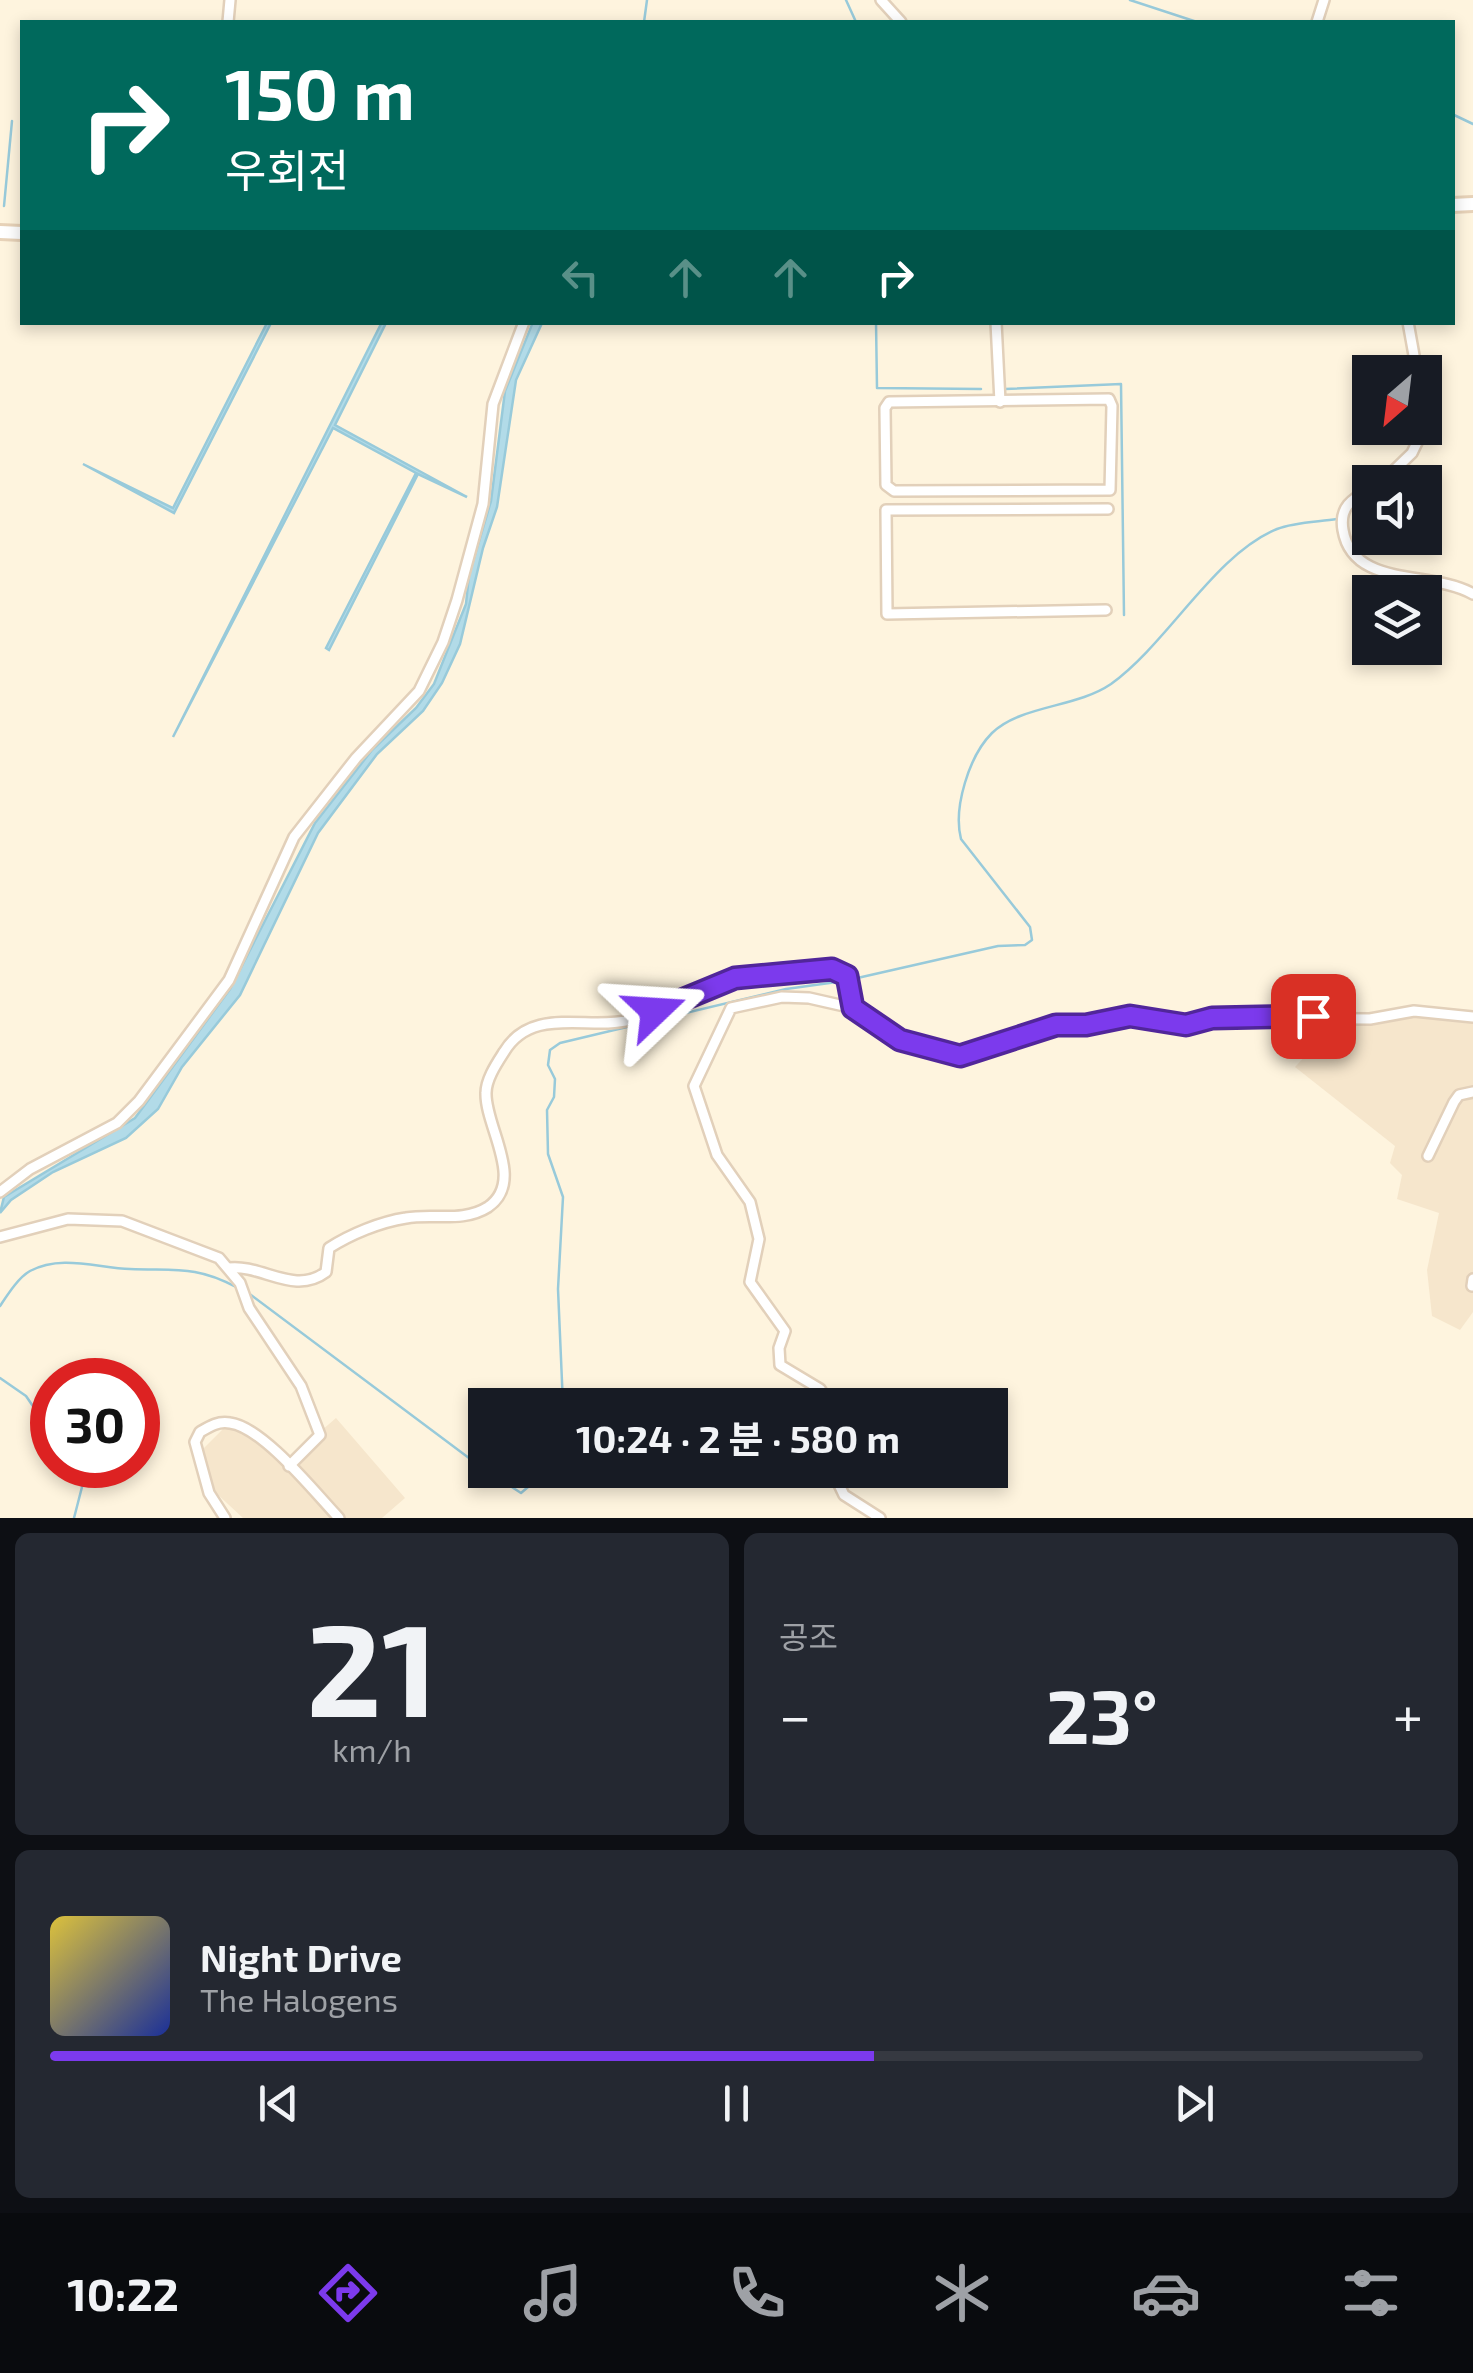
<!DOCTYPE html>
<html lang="ko">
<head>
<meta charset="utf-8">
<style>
	:root { --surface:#171b24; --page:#242831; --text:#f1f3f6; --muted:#9ea1a6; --line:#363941; --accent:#7c3aed }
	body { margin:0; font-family:"Exo 2","Noto Sans KR",sans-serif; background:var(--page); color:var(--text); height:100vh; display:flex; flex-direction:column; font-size:38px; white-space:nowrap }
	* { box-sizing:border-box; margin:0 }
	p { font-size:32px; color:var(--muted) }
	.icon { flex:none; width:55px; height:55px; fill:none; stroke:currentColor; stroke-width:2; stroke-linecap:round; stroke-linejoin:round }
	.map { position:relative; height:1518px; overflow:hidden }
	.drawer { display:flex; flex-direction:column; gap:15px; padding:15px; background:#0d0f14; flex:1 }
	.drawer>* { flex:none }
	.guide { position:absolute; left:20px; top:20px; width:1435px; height:305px; border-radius:0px; box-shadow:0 5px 15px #0003; background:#00695c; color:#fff; overflow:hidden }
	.needle { width:65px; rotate:208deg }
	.buttons { position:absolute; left:1352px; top:355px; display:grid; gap:20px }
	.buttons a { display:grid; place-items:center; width:90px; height:90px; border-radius:0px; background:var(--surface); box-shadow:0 5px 15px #0003; font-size:50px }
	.speed { position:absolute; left:30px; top:1358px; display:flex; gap:20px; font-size:50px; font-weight:700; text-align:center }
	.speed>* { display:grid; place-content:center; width:130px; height:130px; border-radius:50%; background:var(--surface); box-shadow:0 5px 15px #0003; line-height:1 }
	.speed .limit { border:15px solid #d22; background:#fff; color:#111 }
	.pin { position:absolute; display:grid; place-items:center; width:85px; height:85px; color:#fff; margin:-42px; border-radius:20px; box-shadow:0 5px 15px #0006 }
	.me { position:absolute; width:110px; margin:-55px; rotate:70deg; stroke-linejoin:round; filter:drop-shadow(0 0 8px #0008) }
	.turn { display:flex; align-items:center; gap:35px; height:210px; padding:0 40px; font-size:45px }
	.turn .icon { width:130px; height:130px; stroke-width:2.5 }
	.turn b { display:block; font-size:70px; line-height:85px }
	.lanes { display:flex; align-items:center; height:95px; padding:0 40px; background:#0003; justify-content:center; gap:50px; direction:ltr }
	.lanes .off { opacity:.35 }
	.big { font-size:75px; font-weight:700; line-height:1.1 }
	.drawer .widget { flex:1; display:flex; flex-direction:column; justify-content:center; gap:15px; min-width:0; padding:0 35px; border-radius:15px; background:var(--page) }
	.drawer .dial { align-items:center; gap:0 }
	.dial b { font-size:130px; line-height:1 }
	.song { display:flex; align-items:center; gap:30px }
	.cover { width:120px; height:120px; border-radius:15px; background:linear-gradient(135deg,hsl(50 70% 55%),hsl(230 70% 35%)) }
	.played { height:10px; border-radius:5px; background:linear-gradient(90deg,var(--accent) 60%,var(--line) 60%) }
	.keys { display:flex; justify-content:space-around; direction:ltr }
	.heat { display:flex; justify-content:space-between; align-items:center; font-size:55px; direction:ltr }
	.drawer .tiles { flex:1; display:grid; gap:15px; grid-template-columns:1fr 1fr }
	.widget:last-child { grid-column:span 2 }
	.trip { position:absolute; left:468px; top:1388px; width:540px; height:100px; border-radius:0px; background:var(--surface); box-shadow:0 5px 15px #0003; font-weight:700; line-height:100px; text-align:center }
	.menu { display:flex; height:160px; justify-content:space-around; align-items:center; background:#090b0e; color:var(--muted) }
	.menu .icon { width:70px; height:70px }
	.menu .on { color:var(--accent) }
	.menu b { font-size:45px; color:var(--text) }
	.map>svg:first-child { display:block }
	.residential { fill:#f6e6cc }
	.water { fill:#b2dbe8; stroke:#98cada; stroke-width:2.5 }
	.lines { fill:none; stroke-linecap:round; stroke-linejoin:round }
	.stream { stroke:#98cada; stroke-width:2.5 }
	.street-casing { stroke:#e2d0ba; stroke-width:14 }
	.secondary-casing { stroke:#e7d2b8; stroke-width:18 }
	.street { stroke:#fff; stroke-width:9 }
	.secondary { stroke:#fff; stroke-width:12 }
	.route-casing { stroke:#51269a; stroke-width:25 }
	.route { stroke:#7c3aed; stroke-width:18 }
</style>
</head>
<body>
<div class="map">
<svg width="1473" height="1518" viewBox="0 0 1473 1518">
	<rect width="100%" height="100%" fill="#fef4de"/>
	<!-- residential -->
	<g class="residential">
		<path d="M 1411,1012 L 1473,1019 L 1473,1312 L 1460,1330 L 1432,1316 L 1427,1270 L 1439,1213 L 1397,1199 L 1402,1175 L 1390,1163 L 1395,1146 L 1295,1067 L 1340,1019 Z"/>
		<path d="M 336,1418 L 405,1498 L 382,1518 L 243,1518 L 202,1480 L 199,1453 L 229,1423 L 285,1462 Z"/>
	</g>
	<!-- water -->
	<g class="water">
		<path d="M 382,322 L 386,323 L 335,425 L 467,497 L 418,474 L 329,650 L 326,648 L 416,473 L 333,428 L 173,737 Z"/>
		<path d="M 533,322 L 542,323 L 516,380 L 497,507 L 483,548 L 460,644 L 442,683 L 423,711 L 377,754 L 318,833 L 240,995 L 182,1067 L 158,1109 L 126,1138 L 53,1172 L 11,1200 L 0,1213 L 4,1197 L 135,1118 L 230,989 L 315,823 L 372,750 L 416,708 L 434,684 L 466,604 L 469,575 L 491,501 L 505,391 Z"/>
		<path d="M 267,323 L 271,323 L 174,513 L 83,464 L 173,508 Z"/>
	</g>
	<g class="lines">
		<!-- stream -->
		<g class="stream">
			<path d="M 846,0 L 856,22"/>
			<path d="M 1130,0 L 1197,22"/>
			<path d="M 644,22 L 647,0"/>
			<path d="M 1452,114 L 1473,124"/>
			<path d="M 4,206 L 12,121"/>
			<path d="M 876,322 L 877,388 L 981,389"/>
			<path d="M 1005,389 L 1121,384 L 1124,615"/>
			<path d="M 853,979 L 998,946 L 1025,945 L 1032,940 L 1030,927 L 961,839 C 953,808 969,756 992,733 C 1021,705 1076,708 1111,684 C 1169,642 1214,555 1277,529 C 1295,522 1318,522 1337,519"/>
			<path d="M 247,1292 L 485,1470"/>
			<path d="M 0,1306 C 8,1294 18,1278 30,1271 C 61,1254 98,1268 130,1269 C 173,1271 196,1265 236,1287"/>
			<path d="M 0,1378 L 26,1396 L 52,1434"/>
			<path d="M 563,1405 L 558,1289 L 563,1197 L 548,1154 L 547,1110 L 554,1097 L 555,1079 L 548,1065 L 550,1050 L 560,1043 L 786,989 L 844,981"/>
			<path d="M 487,1471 L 521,1493 L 548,1470"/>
			<path d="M 74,1518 L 82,1487 L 78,1465"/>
		</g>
		<!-- street casing -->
		<g class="street-casing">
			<g id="street">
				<path d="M 881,0 L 901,22"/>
				<path d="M 228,22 L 230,0"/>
				<path d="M 1317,22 L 1324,0"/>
				<path d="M 996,322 L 1000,402"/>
				<path d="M 1408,322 L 1417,372"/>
				<path d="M 1425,395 L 1425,421"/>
				<path d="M 1109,399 L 1112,406 L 1110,490 L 894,491 L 886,485 L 885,408 L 889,402 Z"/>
				<path d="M 1382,482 L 1412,453 L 1424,428"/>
				<path d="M 1370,489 C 1352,499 1339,507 1343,530 C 1353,589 1432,570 1473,594"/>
				<path d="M 1106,610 L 887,614 L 886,510 L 1108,509"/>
				<path d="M 1428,1156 L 1454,1102 L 1459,1095 L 1473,1092"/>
				<path d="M 0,1192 L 30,1169 L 117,1123 L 139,1101 L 229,980 L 294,837 L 356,758 L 419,691 L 443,642 L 457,600 L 483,504 L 493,404 L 524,322"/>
				<path d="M 0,1237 L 68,1219 L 122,1221 L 219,1258 L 240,1283 L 249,1308 L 301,1386 L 320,1435 L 289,1466"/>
				<path d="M 229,1268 C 262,1264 294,1296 326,1272 L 329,1248 C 351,1234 380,1222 406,1218 C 433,1213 463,1223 488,1207 C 526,1181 485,1127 486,1093 C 486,1079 497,1063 504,1052 C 532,1005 589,1031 630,1020 C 667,1010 700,989 736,978 C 754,973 835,964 847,976 L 853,1008"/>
				<path d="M 1472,1286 L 1473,1279"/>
				<path d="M 830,1405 L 820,1389 L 780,1365 L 779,1348 L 785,1331 L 750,1282 L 759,1239 L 750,1202 L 717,1155 L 694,1086 L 731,1008 L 782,997 L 809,998 L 853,1008 L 900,1040 L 959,1056 L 1045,1027 L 1086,1025 L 1130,1016 L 1186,1025 L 1212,1018 L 1370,1019 L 1414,1011 L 1473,1017"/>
				<path d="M 832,1470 L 844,1495 L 880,1518"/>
				<path d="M 225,1518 L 209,1493 L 195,1442 L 200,1432 C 210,1426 218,1421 230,1423 C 263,1427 316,1494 339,1518"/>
			</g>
		</g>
		<!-- secondary casing -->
		<g class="secondary-casing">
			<g id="secondary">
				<path d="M 1452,205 L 1473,204"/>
				<path d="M 0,232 L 22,233"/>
			</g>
		</g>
		<!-- street -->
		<use href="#street" class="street"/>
		<!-- secondary -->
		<use href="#secondary" class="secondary"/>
	</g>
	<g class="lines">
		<!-- route casing -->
		<g class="route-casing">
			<path id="route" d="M 655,1011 L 735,978 L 832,969 L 847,976 L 853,1008 L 900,1040 L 960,1056 L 1056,1025 L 1086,1025 L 1130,1016 L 1186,1025 L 1212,1018 L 1313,1016"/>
		</g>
		<!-- route -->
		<use href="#route" class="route"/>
	</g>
</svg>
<div class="buttons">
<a><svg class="needle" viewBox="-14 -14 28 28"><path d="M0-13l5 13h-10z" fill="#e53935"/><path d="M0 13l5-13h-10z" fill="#9ea1a6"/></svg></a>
<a><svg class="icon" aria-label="sound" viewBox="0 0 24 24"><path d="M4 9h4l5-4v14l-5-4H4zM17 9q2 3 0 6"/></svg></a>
<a><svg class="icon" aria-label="layers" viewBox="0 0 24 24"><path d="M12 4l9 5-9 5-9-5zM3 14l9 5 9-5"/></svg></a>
</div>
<div class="speed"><div class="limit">30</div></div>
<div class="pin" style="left:1313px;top:1016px;background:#d93025"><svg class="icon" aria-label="arrive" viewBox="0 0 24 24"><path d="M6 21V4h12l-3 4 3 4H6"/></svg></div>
<svg class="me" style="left:655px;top:1011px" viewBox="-20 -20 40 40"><path d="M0-17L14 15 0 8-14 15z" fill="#7c3aed" stroke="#fff" stroke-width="4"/></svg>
<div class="trip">10:24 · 2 분 · 580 m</div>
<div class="guide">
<div class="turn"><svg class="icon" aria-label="right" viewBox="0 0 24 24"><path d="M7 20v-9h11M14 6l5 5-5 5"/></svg><div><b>150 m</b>우회전</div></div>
<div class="lanes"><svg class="icon off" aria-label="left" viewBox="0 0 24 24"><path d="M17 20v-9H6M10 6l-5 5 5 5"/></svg><svg class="icon off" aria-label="ahead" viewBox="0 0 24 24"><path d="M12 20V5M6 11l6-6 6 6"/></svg><svg class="icon off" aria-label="ahead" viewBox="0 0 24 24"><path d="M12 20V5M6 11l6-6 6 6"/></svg><svg class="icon" aria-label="right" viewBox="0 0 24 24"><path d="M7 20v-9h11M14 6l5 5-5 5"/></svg></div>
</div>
</div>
<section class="drawer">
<div class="tiles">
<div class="widget dial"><b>21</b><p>km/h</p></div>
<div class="widget"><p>공조</p>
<div class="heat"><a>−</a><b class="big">23°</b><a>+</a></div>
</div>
<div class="widget">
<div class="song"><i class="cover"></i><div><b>Night Drive</b><p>The Halogens</p></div></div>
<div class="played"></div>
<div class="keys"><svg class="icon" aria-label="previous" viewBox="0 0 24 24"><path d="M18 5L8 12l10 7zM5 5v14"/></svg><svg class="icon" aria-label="pause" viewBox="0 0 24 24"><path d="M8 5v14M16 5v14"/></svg><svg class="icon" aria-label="next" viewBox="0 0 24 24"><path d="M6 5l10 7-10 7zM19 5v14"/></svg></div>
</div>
</div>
</section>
<nav class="menu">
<b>10:22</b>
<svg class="icon on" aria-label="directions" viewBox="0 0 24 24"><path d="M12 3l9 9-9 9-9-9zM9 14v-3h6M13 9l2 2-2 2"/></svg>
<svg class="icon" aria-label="music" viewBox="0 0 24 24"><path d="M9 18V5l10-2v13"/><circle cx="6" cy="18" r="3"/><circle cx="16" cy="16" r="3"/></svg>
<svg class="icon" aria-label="phone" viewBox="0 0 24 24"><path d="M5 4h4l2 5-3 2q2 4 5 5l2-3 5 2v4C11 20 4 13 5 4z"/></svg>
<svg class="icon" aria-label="climate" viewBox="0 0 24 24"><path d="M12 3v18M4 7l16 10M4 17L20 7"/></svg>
<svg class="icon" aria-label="car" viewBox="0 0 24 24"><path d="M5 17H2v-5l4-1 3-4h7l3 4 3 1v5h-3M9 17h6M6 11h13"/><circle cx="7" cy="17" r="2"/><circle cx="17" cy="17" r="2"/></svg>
<svg class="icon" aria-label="filters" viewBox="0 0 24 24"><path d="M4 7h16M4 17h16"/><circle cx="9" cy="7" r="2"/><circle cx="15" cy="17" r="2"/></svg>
</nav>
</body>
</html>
